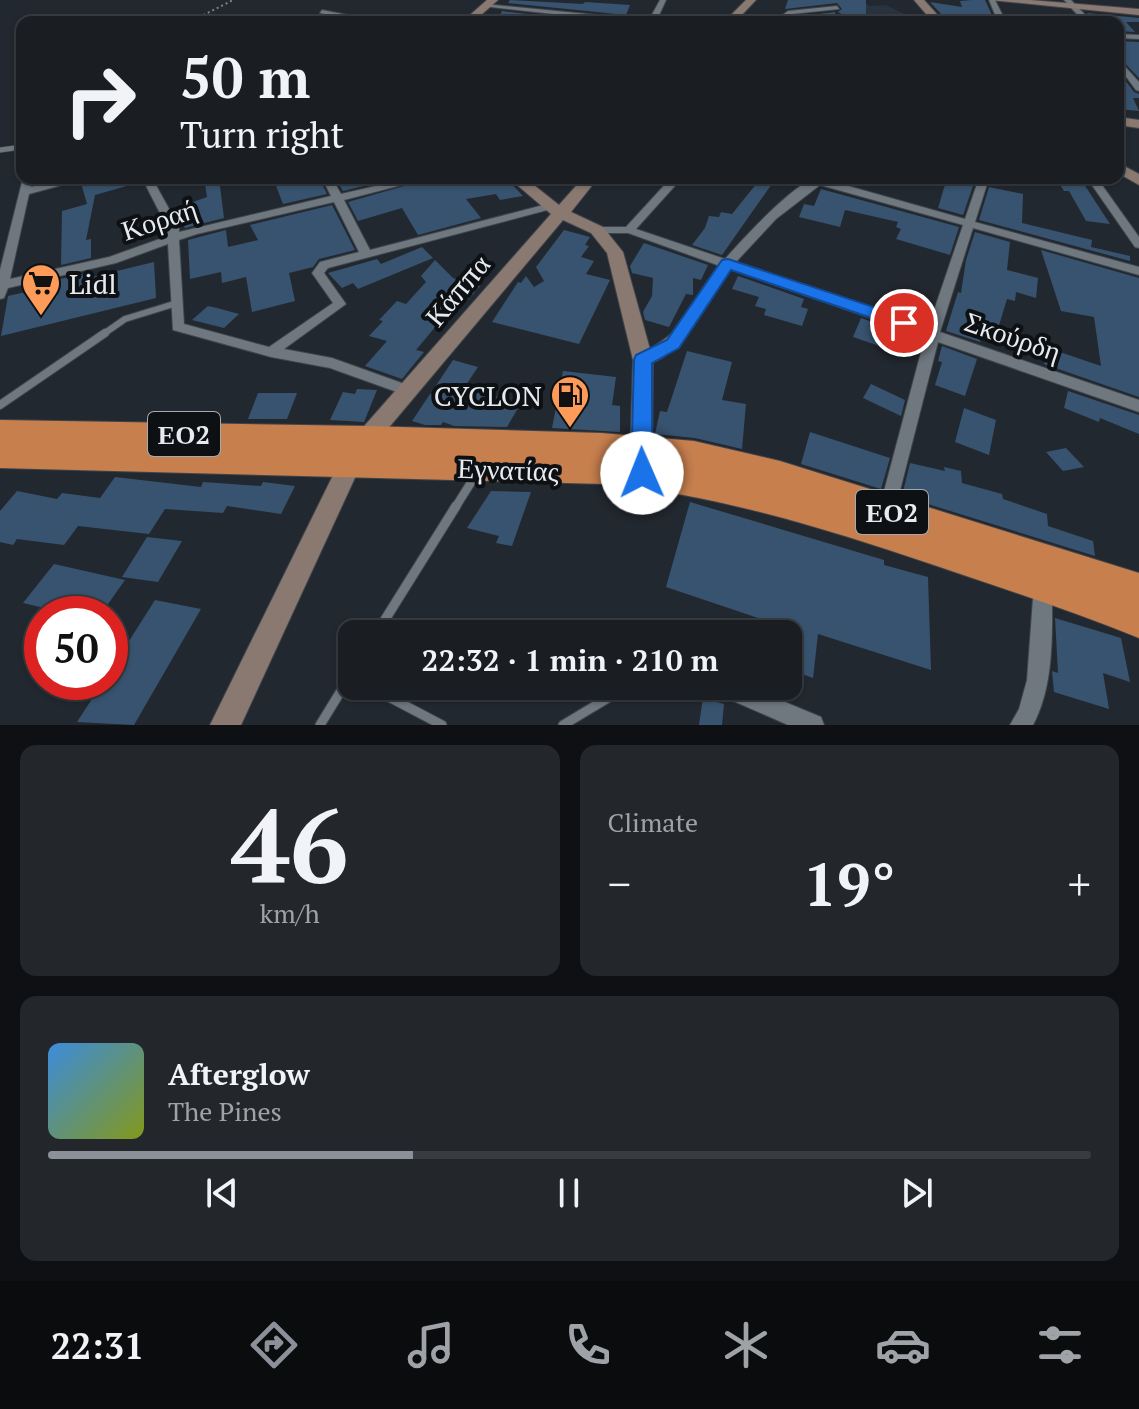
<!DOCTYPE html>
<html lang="en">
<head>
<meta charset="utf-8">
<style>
	:root { --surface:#1a1e23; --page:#23272b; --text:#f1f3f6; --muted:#9fa2a6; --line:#383c41; --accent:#8c9099 }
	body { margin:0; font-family:"PT Serif",serif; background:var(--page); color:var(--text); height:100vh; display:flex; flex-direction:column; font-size:30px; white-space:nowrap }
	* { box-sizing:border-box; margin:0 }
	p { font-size:26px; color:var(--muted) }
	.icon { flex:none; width:44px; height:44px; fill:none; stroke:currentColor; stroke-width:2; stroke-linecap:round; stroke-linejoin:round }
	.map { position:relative; height:725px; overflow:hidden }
	.drawer { display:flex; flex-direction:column; gap:20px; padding:20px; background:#0e1013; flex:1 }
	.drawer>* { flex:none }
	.top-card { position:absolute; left:16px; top:16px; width:1108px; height:168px; border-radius:16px; box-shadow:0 2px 6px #0004,0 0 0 2px var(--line); background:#1a1e23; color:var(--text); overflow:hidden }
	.speed { position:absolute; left:24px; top:596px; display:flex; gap:16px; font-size:40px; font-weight:700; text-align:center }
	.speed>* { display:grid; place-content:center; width:104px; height:104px; border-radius:50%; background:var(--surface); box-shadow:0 2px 6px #0004,0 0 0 2px var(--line); line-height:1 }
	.speed .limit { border:12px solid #d22; background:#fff; color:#111 }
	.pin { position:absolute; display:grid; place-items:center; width:68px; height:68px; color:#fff; margin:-34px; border:4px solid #fff; border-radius:50%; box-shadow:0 2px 8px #0007 }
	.me { position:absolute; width:88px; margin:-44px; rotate:359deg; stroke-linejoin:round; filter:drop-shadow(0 0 6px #0008) }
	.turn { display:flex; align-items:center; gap:28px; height:168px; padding:0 32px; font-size:36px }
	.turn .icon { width:104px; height:104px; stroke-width:2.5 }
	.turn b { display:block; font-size:56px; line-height:68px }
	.big { font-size:60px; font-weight:800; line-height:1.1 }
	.drawer .widget { flex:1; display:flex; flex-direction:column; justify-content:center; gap:12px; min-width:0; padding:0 28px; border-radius:16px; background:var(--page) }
	.drawer .dial { align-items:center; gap:0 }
	.dial b { font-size:104px; line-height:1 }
	.song { display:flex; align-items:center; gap:24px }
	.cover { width:96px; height:96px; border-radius:12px; background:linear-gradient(135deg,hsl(210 70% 55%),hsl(70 70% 35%)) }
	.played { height:8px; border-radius:4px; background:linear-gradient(90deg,var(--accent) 35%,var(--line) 35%) }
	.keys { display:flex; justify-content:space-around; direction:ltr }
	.heat { display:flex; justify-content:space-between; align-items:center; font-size:44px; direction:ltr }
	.drawer .tiles { flex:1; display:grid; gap:20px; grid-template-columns:1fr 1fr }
	.widget:last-child { grid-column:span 2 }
	.trip { position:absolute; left:338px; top:620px; width:464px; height:80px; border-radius:16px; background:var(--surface); box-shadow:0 2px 6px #0004,0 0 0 2px var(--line); font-weight:800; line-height:80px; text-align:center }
	.menu { display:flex; height:128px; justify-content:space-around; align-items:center; background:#0a0c0e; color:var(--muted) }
	.menu .icon { width:56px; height:56px }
	.menu .active { color:var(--accent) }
	.menu b { font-size:36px; color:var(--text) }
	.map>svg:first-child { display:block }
	.built { fill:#29333f }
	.building { fill:#38536f }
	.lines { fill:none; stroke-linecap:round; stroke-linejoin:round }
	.lane-far3-casing { stroke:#40454b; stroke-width:6 }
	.lane-far2-casing { stroke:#40454b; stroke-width:8 }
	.lane-far1-casing { stroke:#40454b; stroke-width:10 }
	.lane-casing { stroke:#40454b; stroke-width:11 }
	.street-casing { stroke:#40454b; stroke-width:2 }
	.secondary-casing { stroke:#40454b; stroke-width:2 }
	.highway-casing { stroke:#40454b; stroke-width:2 }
	.path { stroke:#7d8288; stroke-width:2; stroke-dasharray:2 3; stroke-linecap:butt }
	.lane-far3 { stroke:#6f777f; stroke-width:5 }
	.lane-far2 { stroke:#6f777f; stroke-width:6 }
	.lane-far1 { stroke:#6f777f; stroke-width:8 }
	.lane { stroke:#6f777f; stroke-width:9 }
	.street { fill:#6f777f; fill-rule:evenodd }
	.secondary { fill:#897970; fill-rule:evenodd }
	.highway { fill:#c77f4e; fill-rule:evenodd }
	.route { fill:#1a73e8; stroke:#114b97; stroke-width:2 }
	.labels { text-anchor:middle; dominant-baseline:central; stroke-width:8; stroke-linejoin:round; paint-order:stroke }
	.shield { fill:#0e1114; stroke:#a6aaae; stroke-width:2 }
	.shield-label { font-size:26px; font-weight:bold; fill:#e7ebf0 }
	.street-label { font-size:28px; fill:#e7ebf0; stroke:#0e1114 }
	.poi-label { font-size:28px; fill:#e7ebf0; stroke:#0e1114; text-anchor:start }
</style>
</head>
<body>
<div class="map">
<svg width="1139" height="725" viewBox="0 0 1139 725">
	<rect width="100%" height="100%" fill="#22282f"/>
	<!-- built -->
	<path class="built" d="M 863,2 L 870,6 L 886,5 L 906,15 L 918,14 L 929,22 L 857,22 L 845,15 L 852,14 Z"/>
	<!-- building -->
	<g class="building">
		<path d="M 510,0 L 583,4 L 585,2 L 630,5 L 626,15 L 508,3 Z"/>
		<path d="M 788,0 L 866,0 L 866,16 L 848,17 L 838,12 L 842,9 L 837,3 L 785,9 Z"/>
		<path d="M 972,0 L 985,0 L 995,22 L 942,15 L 930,2 L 962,7 L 960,1 Z"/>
		<path d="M 502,11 L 598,22 L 515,21 L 499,18 Z"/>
		<path d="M 835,12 L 836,22 L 789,20 L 793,17 Z"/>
		<path d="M 1087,13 L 1139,18 L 1139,22 L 1126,22 L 1135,32 L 1118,31 L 1118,22 L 1095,22 Z"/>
		<path d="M 1118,41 L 1139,42 L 1139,78 L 1118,56 Z"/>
		<path d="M 1118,71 L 1134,92 L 1139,94 L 1139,98 L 1133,98 L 1139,111 L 1118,109 Z"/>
		<path d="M 100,178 L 139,178 L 141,182 L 95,195 L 86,240 L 91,239 L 91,258 L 61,265 L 62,211 L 87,204 L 81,183 Z"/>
		<path d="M 204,178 L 219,178 L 224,218 L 185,228 L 177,213 L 196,207 L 193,202 L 207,197 Z"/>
		<path d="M 273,178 L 319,178 L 327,194 L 283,204 Z"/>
		<path d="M 335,178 L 397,178 L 343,191 Z"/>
		<path d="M 432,178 L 466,178 L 466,184 L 506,178 L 523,196 L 500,200 L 496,194 L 466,199 L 481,218 L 418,235 L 402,208 L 358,221 L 348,202 Z"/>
		<path d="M 761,178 L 776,178 L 722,255 L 692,245 L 705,228 L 709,216 L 719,217 L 721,212 L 732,214 Z"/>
		<path d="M 947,178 L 974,183 L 963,215 L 938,208 Z"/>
		<path d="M 1056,178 L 1080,178 L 1110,224 L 1086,221 L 1069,191 L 1064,191 Z"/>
		<path d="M 989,187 L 1023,194 L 1022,223 L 1092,240 L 1091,247 L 1130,256 L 1130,261 L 979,220 Z"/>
		<path d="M 821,189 L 959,227 L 950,255 L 896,239 L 901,229 L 896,227 L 898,222 L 845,210 L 840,227 L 799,217 L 804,204 L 814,206 Z"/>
		<path d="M 332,205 L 355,250 L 319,259 L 313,267 L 289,273 L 295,301 L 252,312 L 246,277 L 222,283 L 221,272 L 190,279 L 188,240 L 226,230 L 228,247 L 258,240 L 250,225 Z"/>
		<path d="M 564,230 L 590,237 L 585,245 L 589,246 L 581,257 L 594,261 L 586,274 L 610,280 L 579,344 L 492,322 L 518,282 L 521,283 L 526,276 L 534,287 L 544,281 L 536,267 Z"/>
		<path d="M 975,232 L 1010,242 L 1007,270 L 1038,278 L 1036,298 L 1016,292 L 1015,301 L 1007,299 L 994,342 L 981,337 L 980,342 L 946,331 L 958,292 L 961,293 L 966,260 Z"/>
		<path d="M 644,243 L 708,265 L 701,280 L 693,278 L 693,295 L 686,294 L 669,327 L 645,320 L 643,312 L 652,296 L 653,278 L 632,273 L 630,266 Z"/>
		<path d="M 422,247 L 433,258 L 358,289 L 353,283 L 342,288 L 328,273 L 377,259 L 381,264 Z"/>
		<path d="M 1041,250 L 1139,278 L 1139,397 L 1044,364 L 1048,348 L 1101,366 L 1094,317 L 1061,311 Z"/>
		<path d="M 435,260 L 453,278 L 480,286 L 469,299 L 461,296 L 416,350 L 424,352 L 402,379 L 365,366 L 387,341 L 369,336 L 383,321 L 379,320 L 397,301 L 406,304 L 426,282 L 421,276 Z"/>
		<path d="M 154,262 L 156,298 L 1,336 L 8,296 L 60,284 L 60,279 L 92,272 L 92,277 Z"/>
		<path d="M 738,276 L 804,299 L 801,307 L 808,309 L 802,326 L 764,315 L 766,309 L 755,306 L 759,297 L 732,289 Z"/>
		<path d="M 208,306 L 217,308 L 239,314 L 224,328 L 192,320 Z"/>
		<path d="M 861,318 L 895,330 L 888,349 L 853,337 Z"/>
		<path d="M 942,346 L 977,359 L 965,396 L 935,385 L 942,362 L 938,361 Z"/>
		<path d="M 687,351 L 732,362 L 722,400 L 746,404 L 742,449 L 695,438 L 655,434 L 660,411 L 667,412 Z"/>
		<path d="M 453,360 L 478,367 L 464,388 L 521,403 L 507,427 L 454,426 L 443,422 L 441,425 L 425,425 L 412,421 L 430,394 L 441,395 L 433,390 Z"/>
		<path d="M 563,371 L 616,377 L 612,405 L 620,406 L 620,432 L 552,428 Z"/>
		<path d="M 871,384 L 905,400 L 901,416 L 863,398 Z"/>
		<path d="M 357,389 L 377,390 L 364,422 L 330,420 L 343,392 L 355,394 Z"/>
		<path d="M 1068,391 L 1139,415 L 1139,434 L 1100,418 L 1099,422 L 1064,408 Z"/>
		<path d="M 258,393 L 297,393 L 287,419 L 248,419 Z"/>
		<path d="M 964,408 L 996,420 L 989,455 L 955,442 Z"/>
		<path d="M 810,432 L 890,458 L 881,489 L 801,464 Z"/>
		<path d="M 1066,448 L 1084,467 L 1063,471 L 1046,452 Z"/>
		<path d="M 910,463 L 945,471 L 944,467 L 961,471 L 962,483 L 1002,494 L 1003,499 L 1047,514 L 1048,526 L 1093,541 L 1095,556 L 902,496 Z"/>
		<path d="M 115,477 L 201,487 L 203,482 L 261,486 L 263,482 L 295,486 L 281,514 L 227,506 L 223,513 L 165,509 L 149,534 L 78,526 L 64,545 L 17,539 L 13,545 L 0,542 L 0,511 L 17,491 L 57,499 L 62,493 L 100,498 Z"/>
		<path d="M 491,491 L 531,492 L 512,546 L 496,543 L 499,536 L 467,528 Z"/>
		<path d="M 690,502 L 884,560 L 884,565 L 928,577 L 931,670 L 818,634 L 813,678 L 788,669 L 788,634 L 775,634 L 776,624 L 666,587 Z"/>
		<path d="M 147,537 L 182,541 L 158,582 L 122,577 Z"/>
		<path d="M 54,564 L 125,580 L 101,614 L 70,614 L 23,603 Z"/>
		<path d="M 155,600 L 201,609 L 134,725 L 77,722 L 103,682 L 110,682 L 110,671 Z"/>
		<path d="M 1055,618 L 1121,638 L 1130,682 L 1103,673 L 1109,709 L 1054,692 L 1052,671 L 1058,673 Z"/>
		<path d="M 703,698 L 724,704 L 722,725 L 699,725 Z"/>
	</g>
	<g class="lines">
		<!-- lane-far3 casing -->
		<g class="lane-far3-casing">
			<path id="lane-far3" d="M 0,150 L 22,147"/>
		</g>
		<!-- lane-far2 casing -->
		<g class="lane-far2-casing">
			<path id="lane-far2" d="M 102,335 L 125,319 L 177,303"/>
		</g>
		<!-- lane-far1 casing -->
		<g class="lane-far1-casing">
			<g id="lane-far1">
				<path d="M 0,405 L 105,333"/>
				<path d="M 455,508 L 477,473"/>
			</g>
		</g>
		<!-- lane casing -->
		<g class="lane-casing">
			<g id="lane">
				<path d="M 376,634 L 456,506"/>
				<path d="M 368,686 L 442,725"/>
				<path d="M 320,725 L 352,673"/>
				<path d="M 563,725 L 628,686"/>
			</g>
		</g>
		<!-- street casing -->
		<g class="street-casing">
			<g id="street">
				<path d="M 660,0 L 666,0 L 656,22 L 625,22 L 482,6 L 485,4 L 649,20 Z"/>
				<path d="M 989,0 L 995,0 L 1006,22 L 998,22 Z"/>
				<path d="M 1064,0 L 1071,0 L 1092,22 L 1084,22 Z"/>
				<path d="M 837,6 L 839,9 L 792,14 L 782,22 L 773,22 L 788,11 Z"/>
				<path d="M 322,10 L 353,16 L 354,18 L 351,22 L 343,22 L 345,19 L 320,13 Z"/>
				<path d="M 936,18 L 967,20 L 971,22 L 933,22 Z"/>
				<path d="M 1118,34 L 1139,35 L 1139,39 L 1118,38 Z"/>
				<path d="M 1118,59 L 1139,82 L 1139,91 L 1136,90 L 1118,66 Z"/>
				<path d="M 23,178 L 33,178 L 31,187 L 70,178 L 88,178 L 29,194 L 10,279 L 109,257 L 168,236 L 167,227 L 142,178 L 152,178 L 179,227 L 179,232 L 331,196 L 322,178 L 332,178 L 341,194 L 410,178 L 429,178 L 344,200 L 370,250 L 551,203 L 556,206 L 555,208 L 328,268 L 324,273 L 346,304 L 284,349 L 332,358 L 413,387 L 415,391 L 413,395 L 408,396 L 330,368 L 271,357 L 173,330 L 168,244 L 116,263 L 8,288 L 4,298 L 0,299 L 0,270 ZM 334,202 L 359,252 L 320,262 L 312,273 L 333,303 L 269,347 L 184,324 L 179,240 L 197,234 Z"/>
				<path d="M 671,178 L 682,178 L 636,229 L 725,259 C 742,240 793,184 816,178 C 820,177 825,178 829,178 L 827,180 L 965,219 L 979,178 L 989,178 L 975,222 L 1139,267 L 1139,275 L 973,228 L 940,332 L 1139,400 L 1139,412 L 938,342 L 895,510 L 893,515 L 887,517 L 881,515 L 879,510 L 925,337 L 730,269 C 712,295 676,370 638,364 L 636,360 C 647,348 664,343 676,329 C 693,310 705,286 720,266 L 628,233 L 597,233 L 591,230 L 597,227 L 626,227 ZM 820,185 L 963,225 L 928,328 L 735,263 L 776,219 Z"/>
				<path d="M 1087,178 L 1097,178 L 1139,237 L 1139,248 L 1135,247 Z"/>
				<path d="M 1043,576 L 1050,579 L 1052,585 C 1052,630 1055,684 1033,725 L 1010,725 L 1019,709 L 1027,680 L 1034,585 L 1036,579 Z"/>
				<path d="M 712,686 L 746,686 L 821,717 L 824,725 L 788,725 L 715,693 Z"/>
			</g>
		</g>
		<!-- secondary casing -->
		<g class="secondary-casing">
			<g id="secondary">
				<path d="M 487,0 L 498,0 L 473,22 L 462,22 Z"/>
				<path d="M 746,0 L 756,0 L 735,22 L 724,22 Z"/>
				<path d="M 914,0 L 924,0 L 944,22 L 933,22 Z"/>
				<path d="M 990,0 L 1030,0 L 1139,9 L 1139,15 Z"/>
				<path d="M 1118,117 L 1139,120 L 1139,128 L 1118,125 Z"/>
				<path d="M 1118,163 L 1139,174 L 1139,185 L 1118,173 Z"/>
				<path d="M 509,178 L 525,178 L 559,205 L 583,178 L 598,178 L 571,212 L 603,227 L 623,252 L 653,360 L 652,461 L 649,468 L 641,470 L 633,468 L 630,461 L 633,360 L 607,253 L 591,233 L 563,220 L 375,444 L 359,469 L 241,725 L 210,725 L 342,457 L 359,432 L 551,214 Z"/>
			</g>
		</g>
		<!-- highway casing -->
		<g class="highway-casing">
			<path id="highway" d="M 0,420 L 367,426 L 601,433 L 694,441 L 780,461 L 1139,573 L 1139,638 C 1071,610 1001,588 931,564 C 824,528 718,495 605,484 L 0,468 Z"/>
		</g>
		<!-- path -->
		<path class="path" d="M 190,22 L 233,0"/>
		<!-- lane-far3 -->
		<use href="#lane-far3" class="lane-far3"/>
		<!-- lane-far2 -->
		<use href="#lane-far2" class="lane-far2"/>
		<!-- lane-far1 -->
		<use href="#lane-far1" class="lane-far1"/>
		<!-- lane -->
		<use href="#lane" class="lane"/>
		<!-- street -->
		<use href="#street" class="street"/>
		<!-- secondary -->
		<use href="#secondary" class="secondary"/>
		<!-- highway -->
		<use href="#highway" class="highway"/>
	</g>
	<!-- route -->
	<path class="route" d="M 728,259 L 910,319 L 913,323 L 910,327 L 898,327 L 731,270 L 679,348 L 652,363 L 652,473 L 649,480 L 642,482 L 634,480 L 631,473 L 634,360 L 636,355 L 667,340 L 722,260 Z"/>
	<!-- icons -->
	<defs>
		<g id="supermarket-pin" transform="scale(2)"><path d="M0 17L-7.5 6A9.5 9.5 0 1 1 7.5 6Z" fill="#fe9b58" stroke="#0e1114"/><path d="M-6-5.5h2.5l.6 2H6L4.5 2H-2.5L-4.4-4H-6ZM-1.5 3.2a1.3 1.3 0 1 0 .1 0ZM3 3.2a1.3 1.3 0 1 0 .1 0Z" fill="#111"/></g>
		<g id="fuel-pin" transform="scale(2)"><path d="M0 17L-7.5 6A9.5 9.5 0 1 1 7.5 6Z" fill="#fe9b58" stroke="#0e1114"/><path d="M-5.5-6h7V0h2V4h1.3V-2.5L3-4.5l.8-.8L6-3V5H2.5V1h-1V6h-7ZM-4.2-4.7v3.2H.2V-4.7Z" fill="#111"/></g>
	</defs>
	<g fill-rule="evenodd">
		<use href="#supermarket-pin" x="41" y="283"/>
		<use href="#fuel-pin" x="570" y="395"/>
	</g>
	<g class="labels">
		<!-- shield labels -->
		<g class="shield">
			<rect x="148" y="412" width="72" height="44" rx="6"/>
			<rect x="856" y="490" width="72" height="44" rx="6"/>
		</g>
		<g class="shield-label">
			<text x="184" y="434">ΕΟ2</text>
			<text x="892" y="512">ΕΟ2</text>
		</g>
		<!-- street labels -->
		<g class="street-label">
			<text transform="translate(159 219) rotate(-18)">Κοραή</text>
			<text transform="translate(457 290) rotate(-50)">Κάππα</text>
			<text transform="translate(1013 336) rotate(19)">Σκούρδη</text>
			<text transform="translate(508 469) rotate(2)">Εγνατίας</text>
		</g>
		<!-- poi labels -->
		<g class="poi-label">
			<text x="69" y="283">Lidl</text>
			<text x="542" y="395" text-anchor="end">CYCLON</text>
		</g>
	</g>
</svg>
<div class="speed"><div class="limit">50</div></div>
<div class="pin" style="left:904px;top:323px;background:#d93025"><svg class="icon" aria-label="arrive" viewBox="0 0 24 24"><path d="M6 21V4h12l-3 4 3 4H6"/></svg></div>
<svg class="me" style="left:642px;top:473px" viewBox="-20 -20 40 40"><circle r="19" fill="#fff"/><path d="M0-13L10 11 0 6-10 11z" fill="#1a73e8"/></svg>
<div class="trip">22:32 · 1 min · 210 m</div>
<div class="top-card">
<div class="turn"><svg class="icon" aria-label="right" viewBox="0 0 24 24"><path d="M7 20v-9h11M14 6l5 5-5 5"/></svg><div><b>50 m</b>Turn right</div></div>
</div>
</div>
<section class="drawer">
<div class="tiles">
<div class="widget dial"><b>46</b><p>km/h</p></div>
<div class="widget"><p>Climate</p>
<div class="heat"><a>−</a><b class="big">19°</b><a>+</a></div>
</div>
<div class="widget">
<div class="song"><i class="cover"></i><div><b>Afterglow</b><p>The Pines</p></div></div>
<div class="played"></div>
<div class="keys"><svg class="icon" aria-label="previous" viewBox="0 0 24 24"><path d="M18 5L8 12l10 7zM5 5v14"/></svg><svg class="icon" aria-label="pause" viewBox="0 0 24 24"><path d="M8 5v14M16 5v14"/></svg><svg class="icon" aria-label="next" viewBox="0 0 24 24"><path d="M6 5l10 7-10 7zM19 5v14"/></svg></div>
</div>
</div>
</section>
<nav class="menu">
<b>22:31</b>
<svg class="icon active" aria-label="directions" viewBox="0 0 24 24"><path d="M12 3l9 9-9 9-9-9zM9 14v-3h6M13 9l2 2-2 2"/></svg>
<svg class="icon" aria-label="music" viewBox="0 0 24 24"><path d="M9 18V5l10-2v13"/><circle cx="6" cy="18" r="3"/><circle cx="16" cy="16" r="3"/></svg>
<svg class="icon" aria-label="phone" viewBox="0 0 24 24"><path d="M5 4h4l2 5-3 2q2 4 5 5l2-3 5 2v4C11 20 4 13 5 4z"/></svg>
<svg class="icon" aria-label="climate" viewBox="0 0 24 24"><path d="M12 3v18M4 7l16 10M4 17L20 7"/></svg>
<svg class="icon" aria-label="car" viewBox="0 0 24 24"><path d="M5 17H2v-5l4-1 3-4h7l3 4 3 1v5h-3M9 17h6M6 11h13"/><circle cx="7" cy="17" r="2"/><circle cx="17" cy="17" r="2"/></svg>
<svg class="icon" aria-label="filters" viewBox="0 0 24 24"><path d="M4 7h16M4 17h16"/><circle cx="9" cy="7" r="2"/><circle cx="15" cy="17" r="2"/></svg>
</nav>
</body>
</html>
